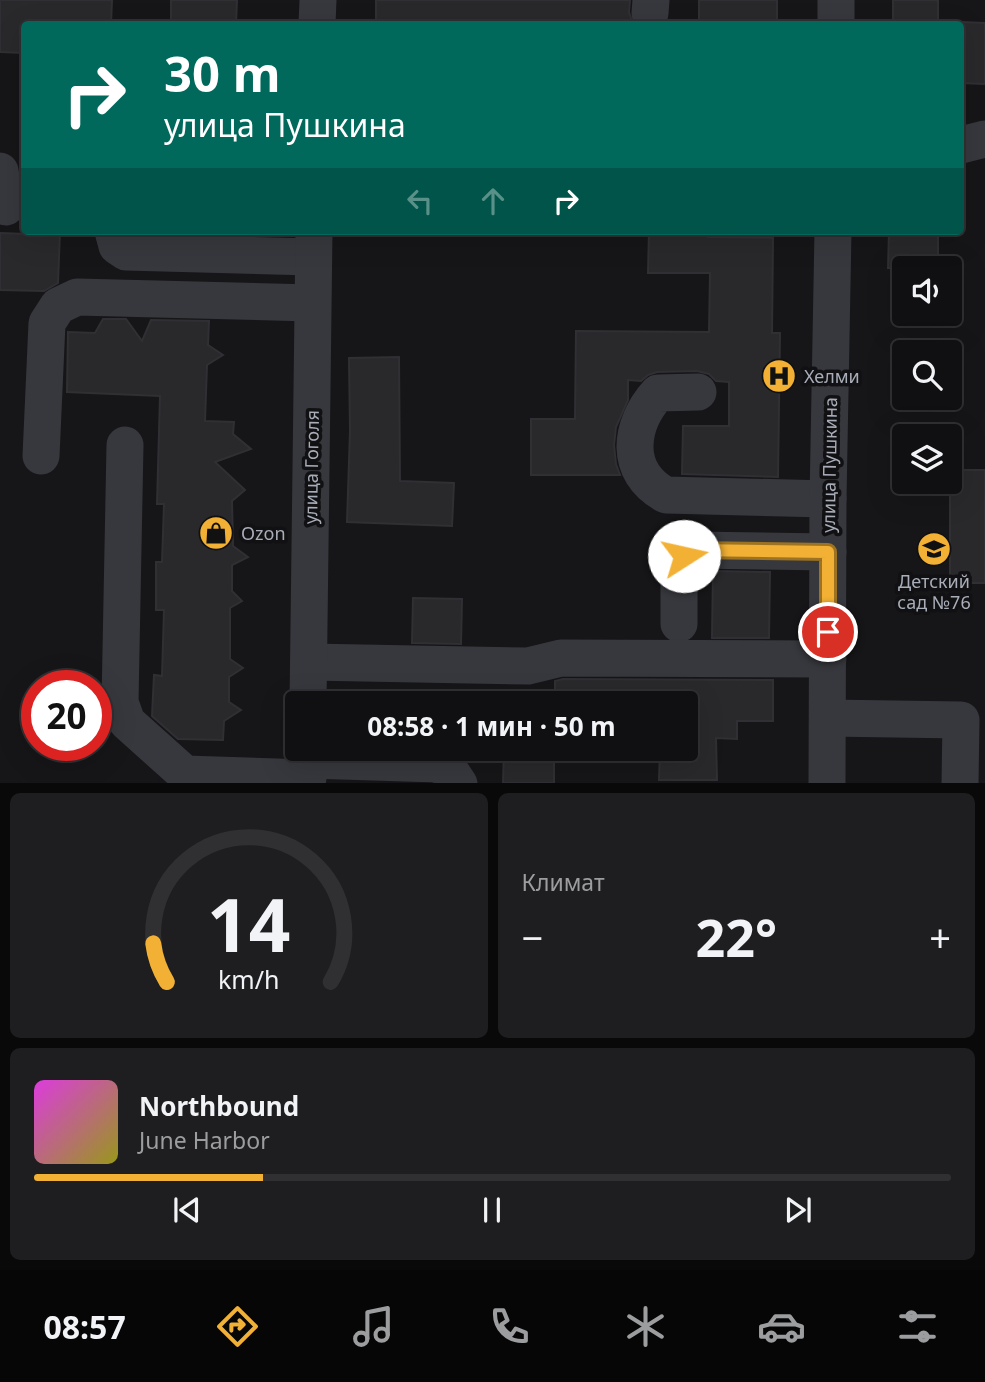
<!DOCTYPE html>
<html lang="ru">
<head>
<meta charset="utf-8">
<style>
	:root { --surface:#101012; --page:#1e1e20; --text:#f1f3f6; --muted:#9c9d9f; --line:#303032; --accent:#f2b134 }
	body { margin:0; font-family:"Noto Sans",sans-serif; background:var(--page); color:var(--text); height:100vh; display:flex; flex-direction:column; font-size:26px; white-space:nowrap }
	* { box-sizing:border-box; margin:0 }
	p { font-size:23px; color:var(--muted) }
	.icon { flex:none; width:38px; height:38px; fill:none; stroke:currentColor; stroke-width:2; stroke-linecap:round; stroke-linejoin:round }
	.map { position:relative; height:783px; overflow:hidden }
	.details { display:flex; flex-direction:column; gap:10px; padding:10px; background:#09090a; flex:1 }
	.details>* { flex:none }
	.guide { position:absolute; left:21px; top:21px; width:943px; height:214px; border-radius:7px; box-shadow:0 7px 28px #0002,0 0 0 2px var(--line); background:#00695c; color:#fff; overflow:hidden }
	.controls { position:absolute; left:892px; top:256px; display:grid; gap:14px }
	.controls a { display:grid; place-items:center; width:70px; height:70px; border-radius:7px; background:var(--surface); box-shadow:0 7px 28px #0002,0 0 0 2px var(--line); font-size:35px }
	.speed { position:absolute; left:21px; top:670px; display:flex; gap:14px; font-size:35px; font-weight:700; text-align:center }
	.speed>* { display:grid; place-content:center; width:91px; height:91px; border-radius:50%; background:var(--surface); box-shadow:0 7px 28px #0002,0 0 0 2px var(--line); line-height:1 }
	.speed .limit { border:10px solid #d22; background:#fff; color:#111 }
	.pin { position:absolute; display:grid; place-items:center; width:60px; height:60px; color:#fff; margin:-30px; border:4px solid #fff; border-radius:50%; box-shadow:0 2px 7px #0007 }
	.me { position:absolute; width:77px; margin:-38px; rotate:80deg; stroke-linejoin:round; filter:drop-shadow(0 0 5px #0008) }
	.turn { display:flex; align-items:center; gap:24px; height:147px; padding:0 28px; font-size:32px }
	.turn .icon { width:91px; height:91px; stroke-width:2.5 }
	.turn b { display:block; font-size:49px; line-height:60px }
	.lanes { display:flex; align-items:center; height:66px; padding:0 28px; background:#0003; justify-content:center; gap:35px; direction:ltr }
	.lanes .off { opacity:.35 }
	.big { font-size:52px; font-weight:700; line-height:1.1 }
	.details .card { flex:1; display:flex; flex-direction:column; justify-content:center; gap:10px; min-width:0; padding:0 24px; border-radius:10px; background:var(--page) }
	.details .dial { align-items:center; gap:0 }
	.dial svg { height:182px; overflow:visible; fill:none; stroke:var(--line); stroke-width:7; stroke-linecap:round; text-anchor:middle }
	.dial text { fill:var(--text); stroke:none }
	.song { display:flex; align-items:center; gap:21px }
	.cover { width:84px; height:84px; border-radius:10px; background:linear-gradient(135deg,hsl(300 70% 55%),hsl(60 70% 35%)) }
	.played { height:7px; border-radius:4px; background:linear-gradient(90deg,var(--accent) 25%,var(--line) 25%) }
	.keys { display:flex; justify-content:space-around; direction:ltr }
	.heat { display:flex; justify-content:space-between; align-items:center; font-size:38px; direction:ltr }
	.details .tiles { flex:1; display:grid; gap:10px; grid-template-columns:1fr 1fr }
	.card:last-child { grid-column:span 2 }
	.trip { position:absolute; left:285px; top:691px; width:413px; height:70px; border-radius:7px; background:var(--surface); box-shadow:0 7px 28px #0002,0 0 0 2px var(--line); font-weight:700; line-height:70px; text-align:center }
	.tabs { display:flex; height:112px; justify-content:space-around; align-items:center; background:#060607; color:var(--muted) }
	.tabs .icon { width:49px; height:49px }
	.tabs .selected { color:var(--accent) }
	.tabs b { font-size:32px; color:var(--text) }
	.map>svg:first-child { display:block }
	.building { fill:#29292c; stroke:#303034; stroke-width:2 }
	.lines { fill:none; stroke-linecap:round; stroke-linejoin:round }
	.minor { stroke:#37383d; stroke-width:37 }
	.route-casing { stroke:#9d7322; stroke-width:18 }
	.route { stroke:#f2b134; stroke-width:12 }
	.labels { text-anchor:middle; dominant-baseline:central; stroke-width:7; stroke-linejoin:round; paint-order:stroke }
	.poi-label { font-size:18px; fill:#a8adb8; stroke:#111113; text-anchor:start }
	.street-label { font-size:18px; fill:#a8adb8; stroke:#111113 }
</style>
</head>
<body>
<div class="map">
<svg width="985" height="784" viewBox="0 0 985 784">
	<rect width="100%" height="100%" fill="#161618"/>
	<!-- building -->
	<g class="building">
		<path d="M 0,0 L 112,0 L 111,24 L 24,24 L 24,53 L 0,52 Z"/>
		<path d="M 171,0 L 237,0 L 236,24 L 171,24 Z"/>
		<path d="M 376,0 L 630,0 L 629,12 L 633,24 L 376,24 Z"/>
		<rect x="699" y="0" width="78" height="24"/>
		<rect x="893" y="0" width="45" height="24"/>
		<path d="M 961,22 L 985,23 L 985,84 L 961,83 Z"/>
		<path d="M 27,231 L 60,231 L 58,283 L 44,291 L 0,290 L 0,233 L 27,234 Z"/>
		<path d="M 649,231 L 708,231 L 708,237 L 773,238 L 772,333 L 780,333 L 778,477 L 682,474 L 683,426 L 729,426 L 729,382 L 716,381 L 709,374 L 697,371 L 657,372 L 648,375 L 641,381 L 628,380 L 628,400 L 616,427 L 614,445 L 616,464 L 620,475 L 531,475 L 531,419 L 575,419 L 576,331 L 709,332 L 710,273 L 648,273 Z"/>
		<path d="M 889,231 L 938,231 L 938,268 L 888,268 Z"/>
		<path d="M 103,319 L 126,319 L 142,341 L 151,320 L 209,321 L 208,345 L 223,355 L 207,365 L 205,421 L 234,422 L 233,434 L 251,449 L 215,462 L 245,490 L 232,501 L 233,546 L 248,557 L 232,565 L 232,591 L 242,601 L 230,608 L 230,659 L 243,668 L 229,677 L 229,702 L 241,710 L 224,721 L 223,740 L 178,739 L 152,716 L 154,675 L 162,676 L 164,610 L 156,610 L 156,562 L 162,562 L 164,504 L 157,504 L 160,396 L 67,392 L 68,332 L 95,333 Z"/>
		<path d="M 399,357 L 400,481 L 454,483 L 452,526 L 347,522 L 350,431 L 349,358 Z"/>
		<rect x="950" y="470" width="35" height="113"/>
		<path d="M 713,571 L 770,572 L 769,638 L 712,638 Z"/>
		<path d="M 413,598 L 462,599 L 461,644 L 412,643 Z"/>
		<path d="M 563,679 L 773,680 L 773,721 L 737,721 L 737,739 L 716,738 L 717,780 L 659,780 L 660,749 L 686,749 L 686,704 L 555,704 L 555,681 Z"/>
		<path d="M 504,749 L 554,749 L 554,783 L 503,783 Z"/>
	</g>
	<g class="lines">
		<!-- minor -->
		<g class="minor">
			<path d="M 650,13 L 651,0"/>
			<path d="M 317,24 L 318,0"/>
			<path d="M 836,24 L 836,0"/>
			<path d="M 961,145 L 985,139"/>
			<path d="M 0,171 L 6,207"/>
			<path d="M 113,231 L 117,246 L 126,252 L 313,257"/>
			<path d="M 698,392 L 658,393 C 629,425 623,472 666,495 L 828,499"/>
			<path d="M 125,445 L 120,702 L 127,722 L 185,774 L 308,778"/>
			<path d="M 41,456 L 47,323 L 58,306 L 77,297 L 312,303"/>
			<path d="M 679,624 L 679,565 L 684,556 L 693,550 L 828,552"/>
			<path d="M 309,662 L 528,666 L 561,658 L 828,659"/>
			<path d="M 308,704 L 314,231"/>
			<path d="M 828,718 L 961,720 L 960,784"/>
			<path d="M 308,760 L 439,764 L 453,775 L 459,784"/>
			<path d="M 827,784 L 828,499 L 833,231"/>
		</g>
	</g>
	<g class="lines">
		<!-- route casing -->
		<g class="route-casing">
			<path id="route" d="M 684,556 L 693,550 L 828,552 L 828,632"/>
		</g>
		<!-- route -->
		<use href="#route" class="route"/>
	</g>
	<!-- icons -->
	<defs>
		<g id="hospital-disc" transform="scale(1.75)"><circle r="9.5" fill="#f2b134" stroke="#111113"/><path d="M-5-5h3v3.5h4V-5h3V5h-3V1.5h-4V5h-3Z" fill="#111"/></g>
		<g id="shop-disc" transform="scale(1.75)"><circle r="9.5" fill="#f2b134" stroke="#111113"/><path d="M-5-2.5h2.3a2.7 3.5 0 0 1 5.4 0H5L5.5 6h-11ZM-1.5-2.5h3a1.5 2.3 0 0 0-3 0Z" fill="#111"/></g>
		<g id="school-disc" transform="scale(1.75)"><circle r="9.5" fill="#f2b134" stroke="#111113"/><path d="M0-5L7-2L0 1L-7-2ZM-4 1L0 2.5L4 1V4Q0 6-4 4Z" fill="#111"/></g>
	</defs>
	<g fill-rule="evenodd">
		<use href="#hospital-disc" x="779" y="376"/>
		<use href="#shop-disc" x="216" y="533"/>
		<use href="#school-disc" x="934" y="549"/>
	</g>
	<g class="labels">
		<!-- poi labels -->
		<g class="poi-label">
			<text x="804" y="376">Хелми</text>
			<text x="241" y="533">Ozon</text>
			<text x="934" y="581" text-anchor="middle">Детский<tspan x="934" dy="21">сад №76</tspan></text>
		</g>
		<!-- street labels -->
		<g class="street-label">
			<text transform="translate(829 465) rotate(-89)">улица Пушкина</text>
			<text transform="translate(311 467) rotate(-89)">улица Гоголя</text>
		</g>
	</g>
</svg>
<div class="controls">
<a><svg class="icon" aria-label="sound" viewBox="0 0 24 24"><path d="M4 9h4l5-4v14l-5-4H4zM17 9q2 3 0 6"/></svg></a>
<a><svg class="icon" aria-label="search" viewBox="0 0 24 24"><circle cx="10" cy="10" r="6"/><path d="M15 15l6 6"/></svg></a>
<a><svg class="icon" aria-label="layers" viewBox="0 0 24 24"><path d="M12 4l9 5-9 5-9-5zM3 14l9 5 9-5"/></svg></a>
</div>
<div class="speed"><div class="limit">20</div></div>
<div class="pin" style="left:828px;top:632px;background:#d93025"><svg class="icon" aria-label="arrive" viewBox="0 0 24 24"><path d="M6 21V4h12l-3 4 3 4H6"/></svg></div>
<svg class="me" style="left:684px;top:556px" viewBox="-20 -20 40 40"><circle r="19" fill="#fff"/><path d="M0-13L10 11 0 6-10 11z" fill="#f2b134"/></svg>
<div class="trip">08:58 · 1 мин · 50 m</div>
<div class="guide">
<div class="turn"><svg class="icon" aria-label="right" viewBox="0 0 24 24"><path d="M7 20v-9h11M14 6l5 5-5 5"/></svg><div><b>30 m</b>улица Пушкина</div></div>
<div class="lanes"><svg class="icon off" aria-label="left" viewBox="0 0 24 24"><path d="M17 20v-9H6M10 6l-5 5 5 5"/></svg><svg class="icon off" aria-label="ahead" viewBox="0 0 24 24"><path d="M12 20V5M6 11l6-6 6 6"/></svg><svg class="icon" aria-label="right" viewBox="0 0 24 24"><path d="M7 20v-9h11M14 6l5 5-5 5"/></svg></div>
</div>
</div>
<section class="details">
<div class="tiles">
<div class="card dial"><svg viewBox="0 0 100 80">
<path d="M14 69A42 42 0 1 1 86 69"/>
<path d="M14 69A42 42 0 0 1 8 52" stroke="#f2b134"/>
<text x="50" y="56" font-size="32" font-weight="700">14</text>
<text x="50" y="72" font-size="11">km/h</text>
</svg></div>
<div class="card"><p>Климат</p>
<div class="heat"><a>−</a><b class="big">22°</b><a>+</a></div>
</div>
<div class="card">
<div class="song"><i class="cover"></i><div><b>Northbound</b><p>June Harbor</p></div></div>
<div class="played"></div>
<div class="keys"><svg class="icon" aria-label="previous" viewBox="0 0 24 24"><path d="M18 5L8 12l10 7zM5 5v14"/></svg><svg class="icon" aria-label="pause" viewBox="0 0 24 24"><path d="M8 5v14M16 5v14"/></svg><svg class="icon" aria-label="next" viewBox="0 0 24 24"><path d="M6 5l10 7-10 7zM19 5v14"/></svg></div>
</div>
</div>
</section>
<nav class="tabs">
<b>08:57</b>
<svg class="icon selected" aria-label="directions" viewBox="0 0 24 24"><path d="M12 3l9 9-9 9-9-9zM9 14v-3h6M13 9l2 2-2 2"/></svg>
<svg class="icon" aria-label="music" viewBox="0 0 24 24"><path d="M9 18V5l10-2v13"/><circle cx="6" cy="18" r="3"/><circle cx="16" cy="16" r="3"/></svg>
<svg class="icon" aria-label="phone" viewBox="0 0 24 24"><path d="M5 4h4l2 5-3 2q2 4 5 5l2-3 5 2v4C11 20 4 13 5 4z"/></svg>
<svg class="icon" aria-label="climate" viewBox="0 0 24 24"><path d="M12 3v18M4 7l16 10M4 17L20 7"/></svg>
<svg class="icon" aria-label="car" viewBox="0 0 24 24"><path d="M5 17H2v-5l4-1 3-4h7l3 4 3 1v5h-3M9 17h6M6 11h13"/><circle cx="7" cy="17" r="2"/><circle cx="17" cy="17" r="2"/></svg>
<svg class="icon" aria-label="filters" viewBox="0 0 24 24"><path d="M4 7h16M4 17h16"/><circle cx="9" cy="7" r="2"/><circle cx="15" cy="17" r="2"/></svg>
</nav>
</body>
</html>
